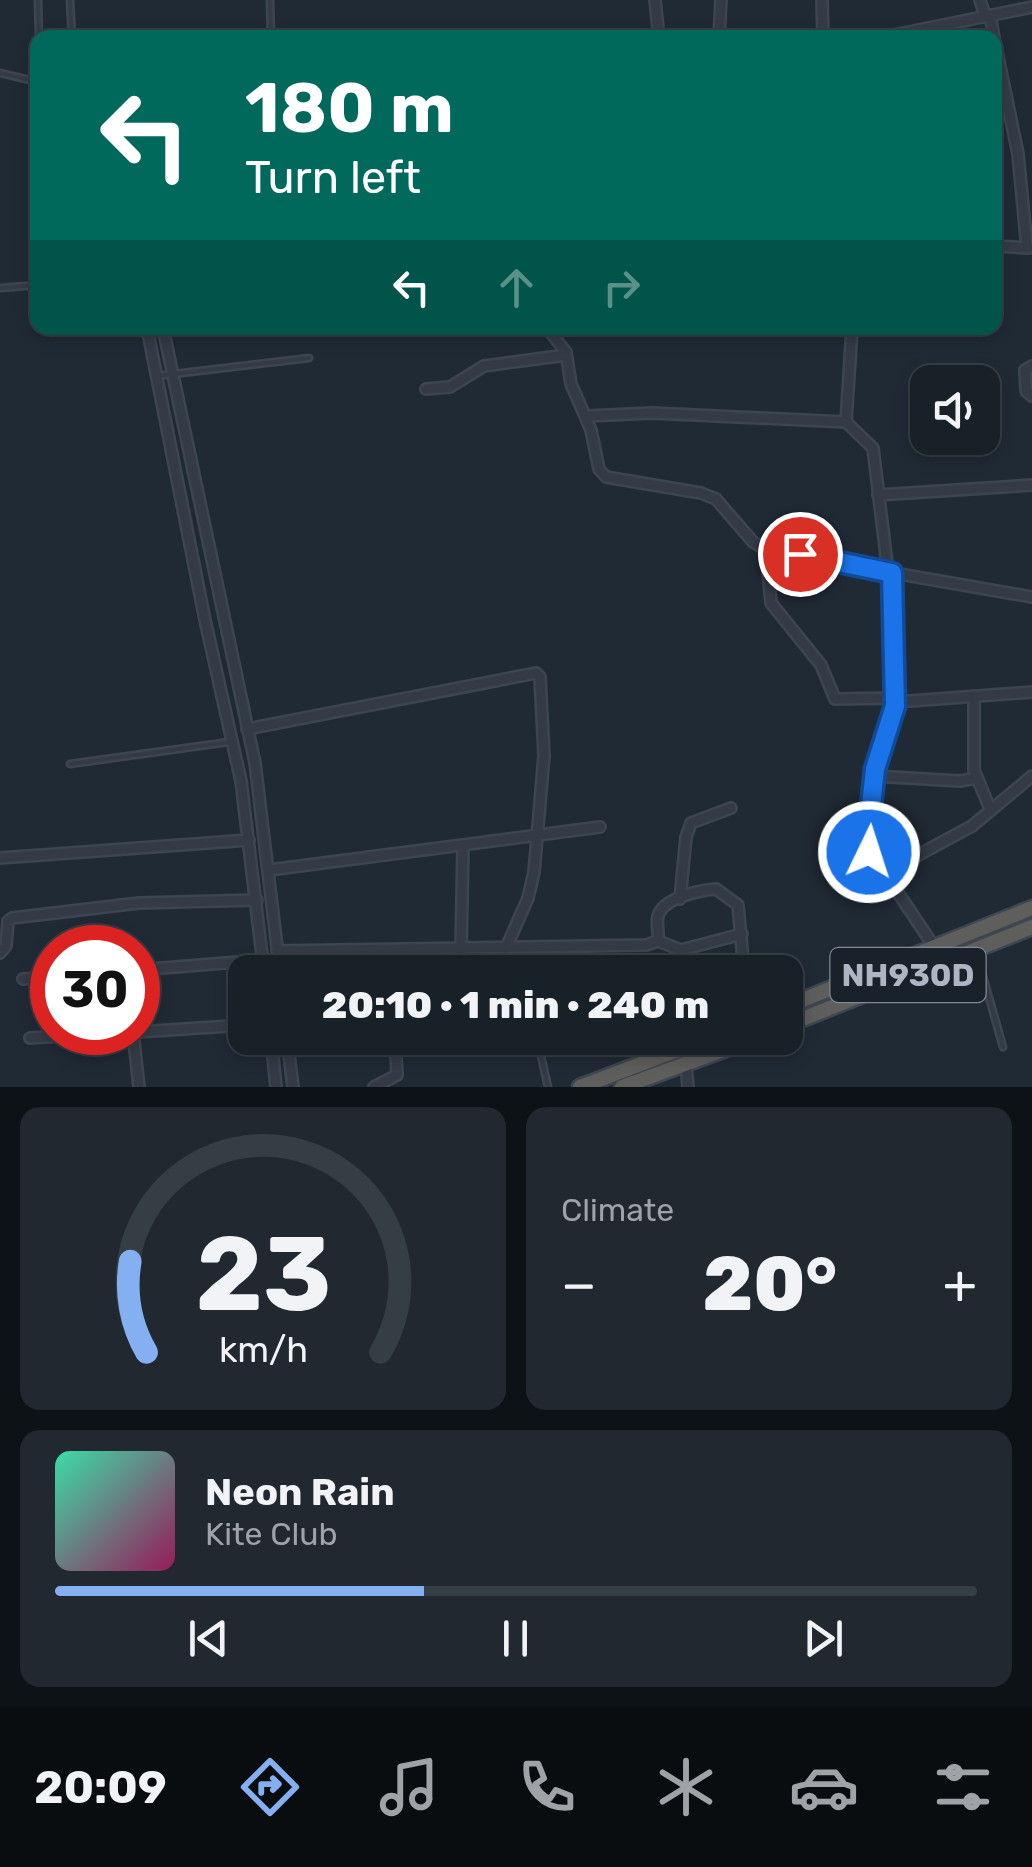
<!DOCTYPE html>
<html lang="en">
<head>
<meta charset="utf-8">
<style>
	:root { --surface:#182028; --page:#212830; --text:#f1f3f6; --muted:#9fa3a8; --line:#363e45; --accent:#84b0f2 }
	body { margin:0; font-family:Rubik,sans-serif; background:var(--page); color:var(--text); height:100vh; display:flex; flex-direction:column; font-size:38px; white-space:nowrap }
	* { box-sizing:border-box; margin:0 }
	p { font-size:32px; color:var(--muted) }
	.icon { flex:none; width:55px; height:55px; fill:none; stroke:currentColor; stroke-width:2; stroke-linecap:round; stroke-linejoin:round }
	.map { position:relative; height:1087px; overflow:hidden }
	.details { display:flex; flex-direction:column; gap:20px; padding:20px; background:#0d1216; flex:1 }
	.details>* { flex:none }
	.banner { position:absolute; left:30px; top:30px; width:972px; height:305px; border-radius:20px; box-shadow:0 5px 15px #0003,0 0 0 2px var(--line); background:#00695c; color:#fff; overflow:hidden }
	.buttons { position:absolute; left:910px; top:365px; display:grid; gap:20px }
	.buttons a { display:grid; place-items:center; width:90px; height:90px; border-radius:20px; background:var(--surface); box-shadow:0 5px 15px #0003,0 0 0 2px var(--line); font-size:50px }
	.speed { position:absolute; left:30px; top:925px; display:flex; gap:20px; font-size:50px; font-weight:700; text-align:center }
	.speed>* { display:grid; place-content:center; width:130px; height:130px; border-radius:50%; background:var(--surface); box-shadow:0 5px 15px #0003,0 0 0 2px var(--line); line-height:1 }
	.speed .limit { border:15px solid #d22; background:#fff; color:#111 }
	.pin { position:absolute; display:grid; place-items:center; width:85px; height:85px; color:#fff; margin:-42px; border:5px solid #fff; border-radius:50%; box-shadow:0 2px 10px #0007 }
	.me { position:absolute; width:110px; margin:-55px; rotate:4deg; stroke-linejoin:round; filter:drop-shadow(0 0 8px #0008) }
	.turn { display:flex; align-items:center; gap:35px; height:210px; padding:0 50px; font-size:45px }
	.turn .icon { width:130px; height:130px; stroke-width:2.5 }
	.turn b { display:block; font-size:70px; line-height:85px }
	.lanes { display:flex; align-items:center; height:95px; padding:0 50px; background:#0003; justify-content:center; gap:50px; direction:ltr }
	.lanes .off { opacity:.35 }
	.big { font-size:75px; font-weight:800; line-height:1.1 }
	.details .tile { flex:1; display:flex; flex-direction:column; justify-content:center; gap:15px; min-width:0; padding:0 35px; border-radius:20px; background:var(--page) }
	.details .dial { align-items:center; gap:0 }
	.dial svg { height:260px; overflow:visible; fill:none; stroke:var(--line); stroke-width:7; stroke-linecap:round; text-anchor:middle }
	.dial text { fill:var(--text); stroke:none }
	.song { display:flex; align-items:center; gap:30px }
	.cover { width:120px; height:120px; border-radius:15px; background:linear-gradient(135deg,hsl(160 70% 55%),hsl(330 70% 35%)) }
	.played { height:10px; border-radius:5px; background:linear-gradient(90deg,var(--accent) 40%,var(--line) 40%) }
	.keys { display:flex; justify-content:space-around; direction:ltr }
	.heat { display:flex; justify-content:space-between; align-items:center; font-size:55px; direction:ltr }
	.details .tiles { flex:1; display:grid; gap:20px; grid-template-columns:1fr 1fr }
	.tile:last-child { grid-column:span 2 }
	.trip { position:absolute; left:228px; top:955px; width:575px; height:100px; border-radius:20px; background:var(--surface); box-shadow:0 5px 15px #0003,0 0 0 2px var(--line); font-weight:800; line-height:100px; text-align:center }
	.tab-bar { display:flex; height:160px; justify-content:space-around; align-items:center; background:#0a0d10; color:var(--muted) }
	.tab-bar .icon { width:70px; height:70px }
	.tab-bar .selected { color:var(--accent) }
	.tab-bar b { font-size:45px; color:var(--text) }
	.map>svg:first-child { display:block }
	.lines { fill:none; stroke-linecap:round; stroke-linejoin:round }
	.service-casing { stroke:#3d454f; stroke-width:9 }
	.minor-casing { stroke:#3d454f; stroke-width:14 }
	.trunk-casing { stroke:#3e4650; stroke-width:19 }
	.service { stroke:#343b46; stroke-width:4 }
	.minor { stroke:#343b46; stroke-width:9 }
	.trunk { stroke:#5e5e5c; stroke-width:14 }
	.route-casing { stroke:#114b97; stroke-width:25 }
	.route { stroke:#1a73e8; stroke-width:18 }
	.labels { text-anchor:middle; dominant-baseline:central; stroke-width:10; stroke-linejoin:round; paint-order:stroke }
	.shield { fill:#19212a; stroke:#818995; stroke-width:2.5 }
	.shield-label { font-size:32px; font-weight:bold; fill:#aeb6c3 }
</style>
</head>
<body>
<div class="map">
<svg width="1032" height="1087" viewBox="0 0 1032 1087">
	<rect width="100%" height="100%" fill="#202a35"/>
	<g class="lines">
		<!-- service casing -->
		<g class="service-casing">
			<g id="service">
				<path d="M 38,0 L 39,38"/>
				<path d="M 70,0 L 72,38"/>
				<path d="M 270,0 L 271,38"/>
				<path d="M 0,73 L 38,82"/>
				<path d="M 0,288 L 38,285"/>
				<path d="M 157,376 L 309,358"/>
				<path d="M 70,764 L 229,742"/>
				<path d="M 977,955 L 1003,1047"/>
				<path d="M 537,1038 L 548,1087"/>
			</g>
		</g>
		<!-- minor casing -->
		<g class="minor-casing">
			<g id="minor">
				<path d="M 655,0 L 659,38"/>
				<path d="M 822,0 L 823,38"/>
				<path d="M 980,0 L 985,16"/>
				<path d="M 990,15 L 994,38"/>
				<path d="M 719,38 L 721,0"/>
				<path d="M 879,38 L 1032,7"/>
				<path d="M 995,42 L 1018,154 L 1027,248"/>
				<path d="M 995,246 L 1029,248"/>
				<path d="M 147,328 L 205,620 L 241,781 L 264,972"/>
				<path d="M 163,328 L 255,763 L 280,972"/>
				<path d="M 547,328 L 566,352 L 571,384 L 591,430 L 599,469 L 606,477 L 701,493 L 716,499 L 753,542 L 766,550 L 835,559 L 888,572"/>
				<path d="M 852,328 L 846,422 L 873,448 L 888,572 L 1032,597"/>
				<path d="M 1032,366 L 1025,370 L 1026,391 L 1032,396"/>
				<path d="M 426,389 L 450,387 L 484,366 L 566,355"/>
				<path d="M 586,416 L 652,413 L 846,422"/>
				<path d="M 878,495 L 1032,485"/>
				<path d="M 766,550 L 771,603 L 821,665 L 835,699 L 895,698"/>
				<path d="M 892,573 L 895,707 L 875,769 L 868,848 L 933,945"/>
				<path d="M 974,696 L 974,770 L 990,809"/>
				<path d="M 896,702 L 1032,692"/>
				<path d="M 247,729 L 536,673 L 540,677 L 544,756 L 534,872 L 528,898 L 506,948"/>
				<path d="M 874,776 L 960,781 L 977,778"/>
				<path d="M 0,858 L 249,840"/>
				<path d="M 269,870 L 600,827"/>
				<path d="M 885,873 L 972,826 L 1032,776"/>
				<path d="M 680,899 L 686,837 L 691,823 L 731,808"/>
				<path d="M 658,941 L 681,950 L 742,934"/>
				<path d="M 461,950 L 463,845"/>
				<path d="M 277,951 L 646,945 L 658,941 C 659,933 656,923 658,916 C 663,898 700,890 716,889 L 738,905 L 744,972"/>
				<path d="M 0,953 L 6,946 L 8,921 L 12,918 L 139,903 L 257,900"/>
				<path d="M 138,970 L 263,960"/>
				<path d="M 23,979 L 52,977"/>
				<path d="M 133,1032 L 139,1087"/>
				<path d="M 138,1032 L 245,1025"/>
				<path d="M 30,1038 L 127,1032"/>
				<path d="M 271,1038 L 276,1087"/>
				<path d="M 287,1038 L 293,1087"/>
				<path d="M 686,1065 L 688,1087"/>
				<path d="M 374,1087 L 397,1075 L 395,1038"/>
			</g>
		</g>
		<!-- trunk casing -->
		<g class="trunk-casing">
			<g id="trunk">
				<path d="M 785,1007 L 1032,908"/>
				<path d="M 785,1026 L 1032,927"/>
				<path d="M 580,1087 L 709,1038"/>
				<path d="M 622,1087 L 756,1038"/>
			</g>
		</g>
		<!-- service -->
		<use href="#service" class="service"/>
		<!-- minor -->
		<use href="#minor" class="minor"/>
		<!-- trunk -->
		<use href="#trunk" class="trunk"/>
	</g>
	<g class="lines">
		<!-- route casing -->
		<g class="route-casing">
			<path id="route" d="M 800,554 L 892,573 L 895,706 L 875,769 L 867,843 L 869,852"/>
		</g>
		<!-- route -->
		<use href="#route" class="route"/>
	</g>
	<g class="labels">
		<!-- shield labels -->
		<rect class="shield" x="830.5" y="948" width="155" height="54" rx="8"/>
		<g class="shield-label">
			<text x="908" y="975">NH930D</text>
		</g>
	</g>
</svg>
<div class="buttons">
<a><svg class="icon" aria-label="sound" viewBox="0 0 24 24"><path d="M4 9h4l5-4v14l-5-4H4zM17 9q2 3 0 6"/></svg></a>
</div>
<div class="speed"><div class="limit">30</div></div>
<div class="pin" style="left:800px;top:554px;background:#d93025"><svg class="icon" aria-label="arrive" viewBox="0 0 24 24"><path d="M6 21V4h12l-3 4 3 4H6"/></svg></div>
<svg class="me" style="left:869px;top:852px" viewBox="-20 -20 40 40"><circle r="17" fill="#1a73e8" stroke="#fff" stroke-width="3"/><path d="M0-11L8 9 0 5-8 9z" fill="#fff"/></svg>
<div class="trip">20:10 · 1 min · 240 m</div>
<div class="banner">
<div class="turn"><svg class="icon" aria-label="left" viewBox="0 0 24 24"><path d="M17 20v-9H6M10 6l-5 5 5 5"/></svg><div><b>180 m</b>Turn left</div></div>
<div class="lanes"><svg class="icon" aria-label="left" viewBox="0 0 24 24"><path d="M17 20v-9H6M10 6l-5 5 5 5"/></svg><svg class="icon off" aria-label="ahead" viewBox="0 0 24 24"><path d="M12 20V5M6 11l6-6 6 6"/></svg><svg class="icon off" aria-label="right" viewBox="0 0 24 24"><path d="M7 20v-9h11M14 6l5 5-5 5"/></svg></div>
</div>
</div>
<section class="details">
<div class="tiles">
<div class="tile dial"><svg viewBox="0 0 100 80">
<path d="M14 69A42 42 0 1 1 86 69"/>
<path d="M14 69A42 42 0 0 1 9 41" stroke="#84b0f2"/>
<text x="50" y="56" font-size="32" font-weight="700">23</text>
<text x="50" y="72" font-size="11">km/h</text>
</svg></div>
<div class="tile"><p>Climate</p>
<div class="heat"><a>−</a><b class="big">20°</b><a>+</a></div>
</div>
<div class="tile">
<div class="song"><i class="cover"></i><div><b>Neon Rain</b><p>Kite Club</p></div></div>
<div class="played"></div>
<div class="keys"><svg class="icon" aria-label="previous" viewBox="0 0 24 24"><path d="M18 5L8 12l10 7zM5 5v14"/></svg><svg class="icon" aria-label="pause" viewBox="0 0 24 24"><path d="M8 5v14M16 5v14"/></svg><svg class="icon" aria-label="next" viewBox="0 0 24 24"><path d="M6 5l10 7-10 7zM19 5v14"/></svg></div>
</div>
</div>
</section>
<nav class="tab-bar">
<b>20:09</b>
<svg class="icon selected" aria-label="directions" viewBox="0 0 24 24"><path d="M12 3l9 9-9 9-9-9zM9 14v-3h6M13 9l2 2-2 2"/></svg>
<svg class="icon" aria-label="music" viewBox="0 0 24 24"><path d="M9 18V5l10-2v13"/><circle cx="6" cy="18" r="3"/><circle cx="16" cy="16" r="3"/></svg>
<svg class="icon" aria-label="phone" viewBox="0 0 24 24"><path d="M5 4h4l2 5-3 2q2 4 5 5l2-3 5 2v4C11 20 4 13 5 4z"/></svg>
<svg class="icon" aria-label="climate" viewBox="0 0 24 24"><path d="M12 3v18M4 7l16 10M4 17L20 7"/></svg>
<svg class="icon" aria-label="car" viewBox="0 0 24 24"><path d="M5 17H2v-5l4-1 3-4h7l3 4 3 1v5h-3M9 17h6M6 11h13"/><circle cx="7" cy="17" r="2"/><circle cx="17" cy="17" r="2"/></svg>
<svg class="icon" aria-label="filters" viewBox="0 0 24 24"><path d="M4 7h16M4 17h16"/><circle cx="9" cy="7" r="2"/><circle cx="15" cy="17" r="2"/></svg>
</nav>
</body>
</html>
